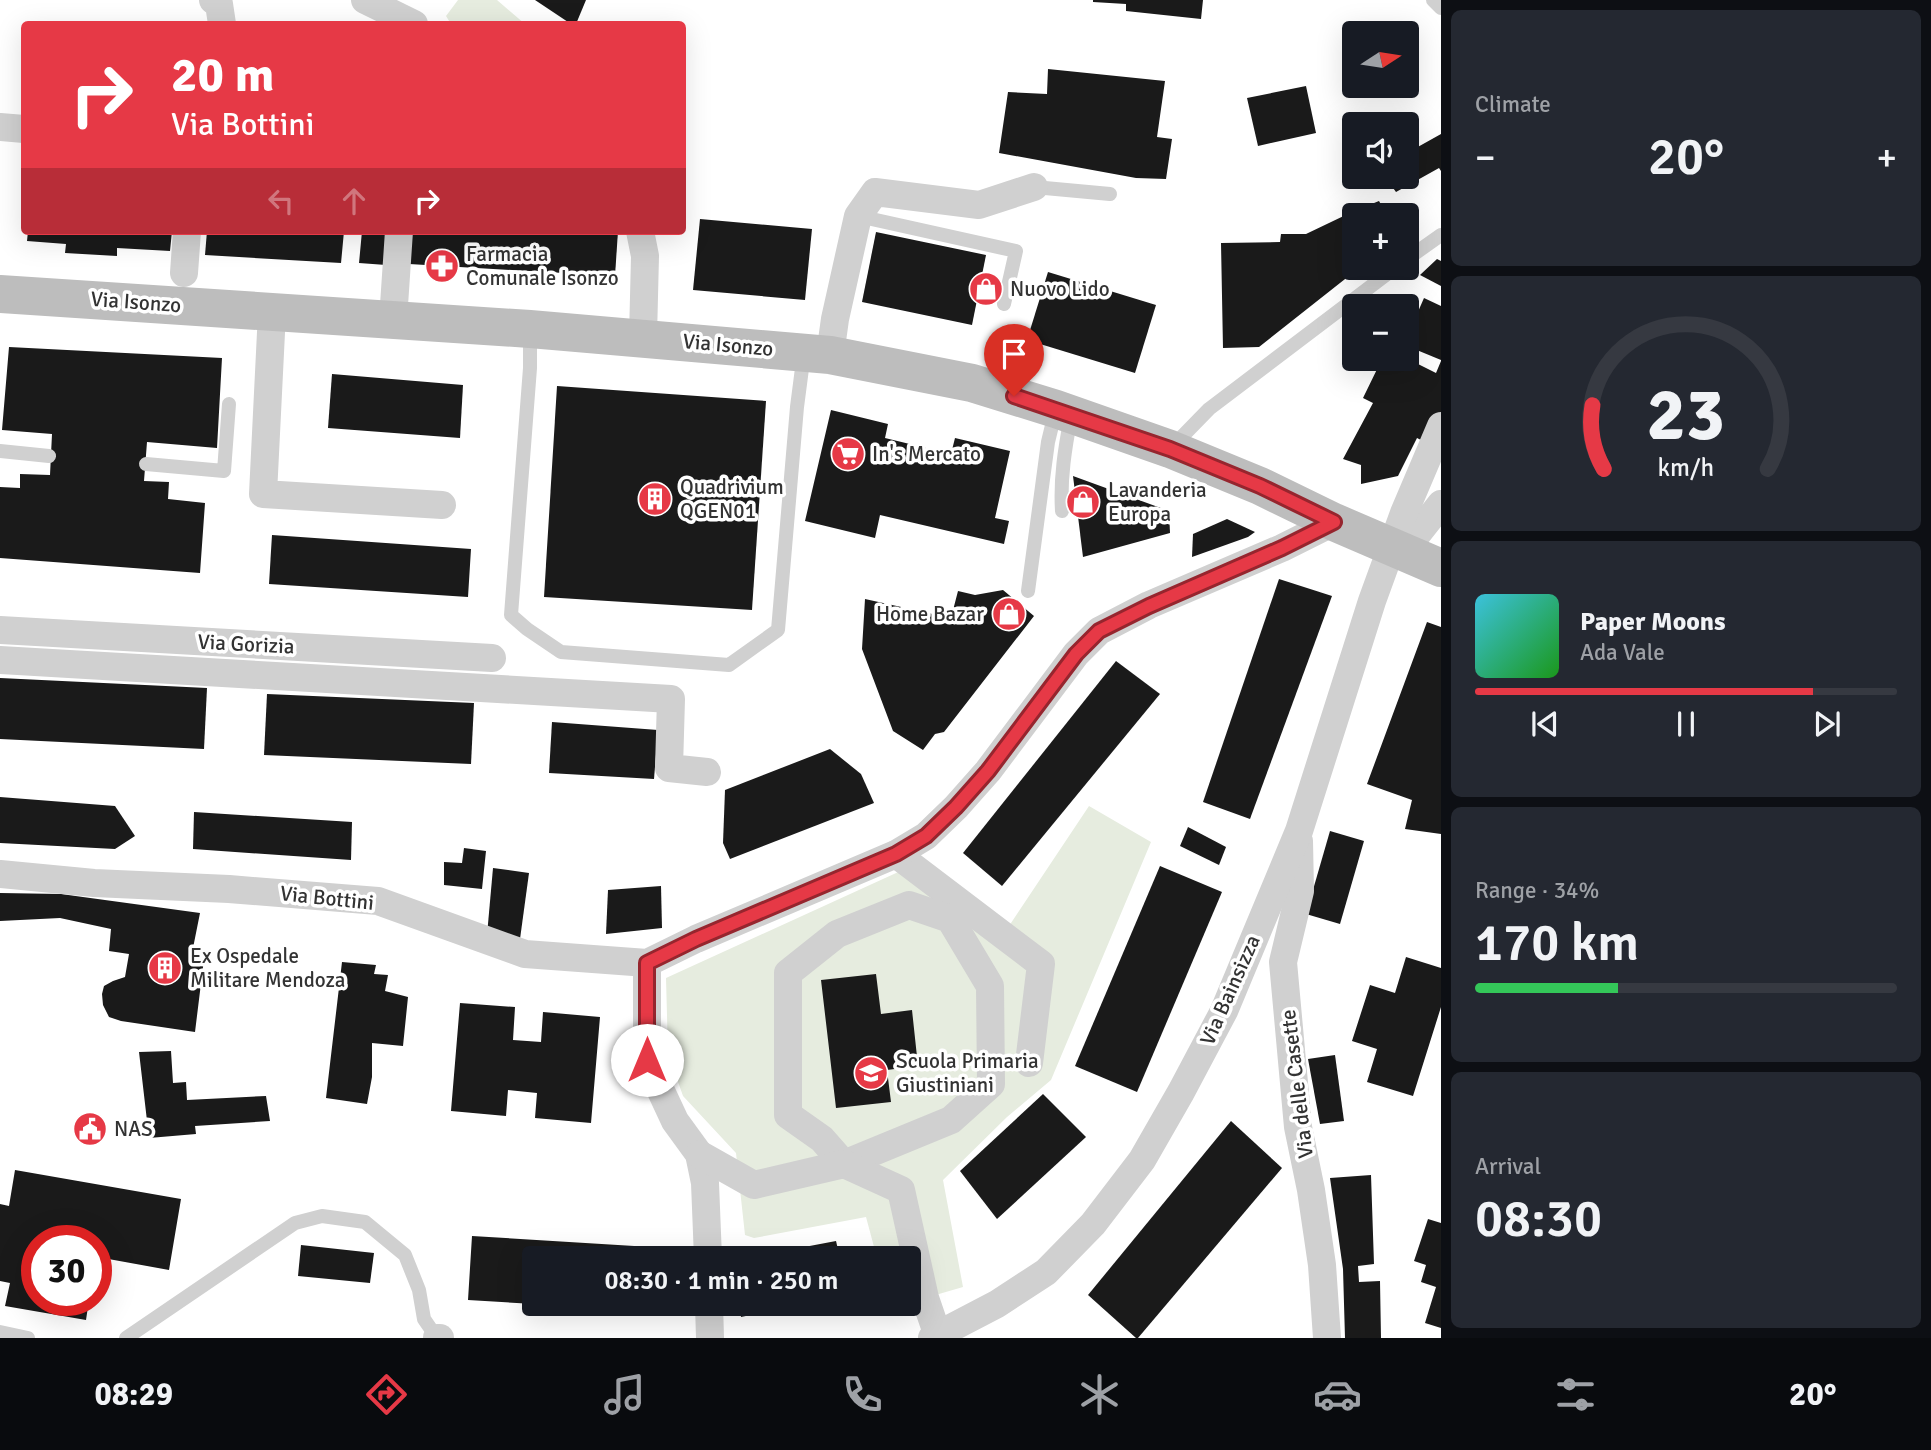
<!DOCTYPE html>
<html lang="en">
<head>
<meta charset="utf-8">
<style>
	:root { --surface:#171b24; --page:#242831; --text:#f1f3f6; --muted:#9ea1a6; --line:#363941; --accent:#e63946 }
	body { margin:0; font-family:Signika,sans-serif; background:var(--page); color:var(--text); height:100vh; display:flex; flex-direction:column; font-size:26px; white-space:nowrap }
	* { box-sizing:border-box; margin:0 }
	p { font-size:23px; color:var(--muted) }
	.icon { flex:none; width:38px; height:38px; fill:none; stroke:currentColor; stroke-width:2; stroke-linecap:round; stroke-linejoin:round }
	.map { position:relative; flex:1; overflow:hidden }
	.panel { display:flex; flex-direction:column; gap:10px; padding:10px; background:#0d0f14; width:490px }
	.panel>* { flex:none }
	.banner { position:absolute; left:21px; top:21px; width:665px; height:214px; border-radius:7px; box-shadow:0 7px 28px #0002; background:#e63946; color:#fff; overflow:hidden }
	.needle { width:46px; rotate:78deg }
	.fabs { position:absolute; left:1342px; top:21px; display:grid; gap:14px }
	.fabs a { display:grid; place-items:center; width:77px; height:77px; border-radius:7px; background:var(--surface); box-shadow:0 7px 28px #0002; font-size:35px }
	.speed { position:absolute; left:21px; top:1225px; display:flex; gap:14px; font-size:35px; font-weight:700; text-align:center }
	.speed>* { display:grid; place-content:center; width:91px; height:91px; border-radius:50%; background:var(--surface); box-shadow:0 7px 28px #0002; line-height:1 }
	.speed .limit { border:10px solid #d22; background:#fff; color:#111 }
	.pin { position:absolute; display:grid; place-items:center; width:60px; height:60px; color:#fff; margin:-72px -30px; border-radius:50% 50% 50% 0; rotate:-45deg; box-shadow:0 0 7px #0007 }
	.pin .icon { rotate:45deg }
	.me { position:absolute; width:77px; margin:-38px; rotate:0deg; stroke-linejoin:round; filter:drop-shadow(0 0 5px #0008) }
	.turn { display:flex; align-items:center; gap:24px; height:147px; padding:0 35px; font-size:32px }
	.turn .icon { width:91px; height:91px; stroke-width:2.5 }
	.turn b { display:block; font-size:49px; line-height:60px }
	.lanes { display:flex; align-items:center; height:66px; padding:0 35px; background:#0003; justify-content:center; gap:35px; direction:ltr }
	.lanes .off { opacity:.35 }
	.big { font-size:52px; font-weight:600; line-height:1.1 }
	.panel .card { flex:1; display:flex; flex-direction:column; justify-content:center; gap:10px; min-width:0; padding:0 24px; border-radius:10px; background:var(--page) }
	.panel .dial { align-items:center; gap:0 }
	.dial svg { height:182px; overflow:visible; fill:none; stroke:var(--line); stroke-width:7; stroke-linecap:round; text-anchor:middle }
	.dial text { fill:var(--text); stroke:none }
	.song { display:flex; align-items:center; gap:21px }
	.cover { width:84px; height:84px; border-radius:10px; background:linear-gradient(135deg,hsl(190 70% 55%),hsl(120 70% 35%)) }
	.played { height:7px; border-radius:4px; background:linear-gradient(90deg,var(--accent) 80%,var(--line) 80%) }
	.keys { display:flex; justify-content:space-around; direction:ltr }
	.heat { display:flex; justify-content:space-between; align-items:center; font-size:38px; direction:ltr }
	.charge { height:10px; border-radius:5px; background:linear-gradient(90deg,#34c759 34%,var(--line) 0) }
	.trip { position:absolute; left:522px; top:1246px; width:399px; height:70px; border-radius:7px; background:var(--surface); box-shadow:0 7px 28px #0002; font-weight:600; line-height:70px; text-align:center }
	.dock { display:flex; height:112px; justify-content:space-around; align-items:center; background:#090b0e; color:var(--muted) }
	.dock .icon { width:49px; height:49px }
	.dock .selected { color:var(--accent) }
	.dock b { font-size:32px; color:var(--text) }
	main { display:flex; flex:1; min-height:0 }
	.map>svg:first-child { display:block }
	.green { fill:#e6ecdf }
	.building { fill:#1a1a1a }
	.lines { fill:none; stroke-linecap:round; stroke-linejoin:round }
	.lane { stroke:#d0d0d0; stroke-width:14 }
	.street { stroke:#d0d0d0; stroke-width:28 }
	.secondary { stroke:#bdbdbd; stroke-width:38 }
	.route-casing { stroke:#96252e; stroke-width:18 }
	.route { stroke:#e63946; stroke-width:12 }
	.labels { text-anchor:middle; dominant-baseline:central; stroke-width:7; stroke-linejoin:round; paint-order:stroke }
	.poi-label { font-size:21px; fill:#333; stroke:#fff; text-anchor:start }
	.street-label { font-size:21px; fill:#333; stroke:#fff }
</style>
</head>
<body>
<main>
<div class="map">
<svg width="1441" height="1338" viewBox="0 0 1441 1338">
	<rect width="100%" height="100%" fill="#fff"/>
	<!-- green -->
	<g class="green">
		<path d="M 458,0 L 497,0 L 525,24 L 451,24 L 446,16 Z"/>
		<path d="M 1089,806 L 1151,842 L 1051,1080 L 1007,1117 L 943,1180 L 963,1287 L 908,1303 L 908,1258 L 877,1258 L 866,1217 L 754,1238 L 745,1235 L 736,1153 L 683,1096 L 668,1053 L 666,978 L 918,863 L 1005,932 Z"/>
	</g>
	<!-- building -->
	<g class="building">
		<path d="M 535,0 L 586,0 L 576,24 L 571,24 Z"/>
		<path d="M 1093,0 L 1203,0 L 1201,19 L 1126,11 L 1126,4 L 1093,2 Z"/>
		<path d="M 1048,69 L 1165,81 L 1157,137 L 1172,139 L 1166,179 L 1136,178 L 999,153 L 1008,92 L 1047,94 Z"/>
		<path d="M 1306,86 L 1316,133 L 1258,146 L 1247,98 Z"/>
		<path d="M 1386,112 L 1392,124 L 1361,124 Z"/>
		<path d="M 1441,134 L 1441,171 L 1439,168 L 1396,192 L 1385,177 L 1407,177 L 1407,153 Z"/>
		<path d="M 1379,201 L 1384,210 L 1376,215 L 1354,215 L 1354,268 L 1359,268 L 1259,347 L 1223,348 L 1221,243 L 1280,242 L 1281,234 L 1306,234 L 1352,212 Z"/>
		<path d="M 700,219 L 812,229 L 805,300 L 693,290 Z"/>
		<path d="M 28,231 L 172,231 L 170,251 L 117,248 L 117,256 L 65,253 L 66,244 L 27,241 Z"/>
		<path d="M 207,231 L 344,231 L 341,263 L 205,255 Z"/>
		<path d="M 362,231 L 389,231 L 386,265 L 359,263 Z"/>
		<path d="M 410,231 L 618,231 L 615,276 L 409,264 Z"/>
		<path d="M 876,232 L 986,255 L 972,325 L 862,302 Z"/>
		<path d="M 1437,259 L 1441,261 L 1441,286 L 1420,275 Z"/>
		<path d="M 1048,272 L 1156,305 L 1135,373 L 1027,340 Z"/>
		<path d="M 1424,298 L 1441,306 L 1441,360 L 1407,346 L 1407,337 Z"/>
		<path d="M 9,347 L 222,358 L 217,448 L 147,442 L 144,481 L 169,482 L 168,499 L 205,503 L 200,573 L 0,558 L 0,487 L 20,488 L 20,474 L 50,475 L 52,434 L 2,430 Z"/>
		<path d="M 1382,359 L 1408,359 L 1436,373 L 1441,361 L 1441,413 L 1427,443 L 1417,438 L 1398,476 L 1361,484 L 1361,465 L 1343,459 L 1373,403 L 1363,398 Z"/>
		<path d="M 332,374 L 463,385 L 460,438 L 328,428 Z"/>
		<path d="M 557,386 L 766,401 L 752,610 L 544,597 Z"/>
		<path d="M 831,410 L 888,424 L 885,438 L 951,454 L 955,438 L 1010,451 L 995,518 L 1009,521 L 1004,544 L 880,515 L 875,538 L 805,521 Z"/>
		<path d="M 1073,476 L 1169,511 L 1170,533 L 1083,557 Z"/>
		<path d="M 1227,519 L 1255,532 L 1248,537 L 1192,557 L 1193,534 Z"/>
		<path d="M 272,535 L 471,549 L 468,597 L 269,584 Z"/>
		<path d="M 1279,579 L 1332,596 L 1250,819 L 1203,802 Z"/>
		<path d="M 1003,590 L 1034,616 L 944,732 L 935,734 L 923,750 L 893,731 L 862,649 L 865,599 L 951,618 L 958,591 L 975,595 Z"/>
		<path d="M 1427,622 L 1441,627 L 1441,834 L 1405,829 L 1412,800 L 1367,784 Z"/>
		<path d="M 1116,661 L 1160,694 L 1002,886 L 963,853 Z"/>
		<path d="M 0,678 L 207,688 L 204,749 L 0,739 Z"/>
		<path d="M 267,694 L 474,703 L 471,764 L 264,755 Z"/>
		<path d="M 552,722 L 658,730 L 654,779 L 549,773 Z"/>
		<path d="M 830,749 L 861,774 L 874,803 L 730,859 L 723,843 L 725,790 Z"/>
		<path d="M 0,797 L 115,806 L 135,836 L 115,849 L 0,843 Z"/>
		<path d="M 194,812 L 352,822 L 351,860 L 193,849 Z"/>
		<path d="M 1188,827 L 1226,847 L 1219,865 L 1180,846 Z"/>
		<path d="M 1330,831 L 1364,841 L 1340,924 L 1306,914 Z"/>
		<path d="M 464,848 L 486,851 L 482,889 L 444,885 L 444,862 L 462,863 Z"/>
		<path d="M 1160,866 L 1222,892 L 1137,1092 L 1075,1066 Z"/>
		<path d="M 493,868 L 529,873 L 520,939 L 487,935 Z"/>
		<path d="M 661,886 L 662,928 L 606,934 L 608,890 Z"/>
		<path d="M 0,893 L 61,894 L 200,913 L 191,958 L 204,959 L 195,1032 L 121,1021 L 109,1017 L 103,1005 L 102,994 L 104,986 L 113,981 L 125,977 L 129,954 L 109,951 L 111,929 L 60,918 L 0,921 Z"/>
		<path d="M 1406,957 L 1441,968 L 1441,1007 L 1413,1096 L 1367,1082 L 1377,1049 L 1352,1041 L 1370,985 L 1395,993 Z"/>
		<path d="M 342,962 L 376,965 L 374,974 L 388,975 L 385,991 L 408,997 L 403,1046 L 372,1043 L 372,1077 L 367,1104 L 326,1098 Z"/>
		<path d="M 876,974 L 881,1014 L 912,1010 L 918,1066 L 887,1070 L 891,1102 L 836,1108 L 821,980 Z"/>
		<path d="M 460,1003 L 515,1007 L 513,1040 L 541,1042 L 543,1012 L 600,1017 L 591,1123 L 535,1118 L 537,1093 L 508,1090 L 506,1116 L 451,1111 Z"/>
		<path d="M 171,1051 L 173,1083 L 186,1082 L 187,1100 L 266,1096 L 270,1121 L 195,1126 L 196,1134 L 149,1138 L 139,1052 Z"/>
		<path d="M 1335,1055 L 1344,1121 L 1320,1124 L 1308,1059 Z"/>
		<path d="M 1043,1094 L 1086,1137 L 997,1219 L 960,1171 Z"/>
		<path d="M 1231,1121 L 1282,1168 L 1138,1338 L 1136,1338 L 1088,1295 Z"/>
		<path d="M 15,1170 L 181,1199 L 169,1270 L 103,1258 L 98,1289 L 96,1289 L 96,1241 L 37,1241 L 37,1300 L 89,1300 L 86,1320 L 5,1306 L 10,1283 L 0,1281 L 0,1204 L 9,1206 Z"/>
		<path d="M 1371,1175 L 1374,1264 L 1358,1266 L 1359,1282 L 1380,1281 L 1381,1338 L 1345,1338 L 1343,1269 L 1330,1178 Z"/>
		<path d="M 1428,1219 L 1441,1223 L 1441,1328 L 1425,1323 L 1436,1287 L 1421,1282 L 1426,1265 L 1414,1261 Z"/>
		<path d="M 472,1236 L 683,1249 L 682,1258 L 534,1258 L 534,1304 L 468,1300 Z"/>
		<path d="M 836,1241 L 840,1258 L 751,1258 L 751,1257 Z"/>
		<path d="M 301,1245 L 374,1253 L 370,1283 L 298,1276 Z"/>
		<path d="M 563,1304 L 679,1304 L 678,1313 L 563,1306 Z"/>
		<path d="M 739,1304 L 800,1304 L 800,1305 L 741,1317 Z"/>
	</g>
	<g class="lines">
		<!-- lane -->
		<g class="lane">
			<path d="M 1433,0 L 1441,8"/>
			<path d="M 1034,187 L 1110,194"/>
			<path d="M 858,216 L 1016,251 L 1004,304"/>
			<path d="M 1407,259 L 1441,235"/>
			<path d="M 530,330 L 530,368 L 511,615 L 527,629 L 561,652 L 729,665 L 778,630 L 797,407 L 804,353"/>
			<path d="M 1171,448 L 1209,409 L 1395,268"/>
			<path d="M 0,451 L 49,456"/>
			<path d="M 146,464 L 224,471 L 229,404"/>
			<path d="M 1062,511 C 1060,478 1065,448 1071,416"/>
			<path d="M 1028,591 L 1048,442 L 1056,409"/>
			<path d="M 0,1332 L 28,1338"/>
			<path d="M 126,1338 L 295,1223 L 322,1216 L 365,1222 L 405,1255 L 419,1290 L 424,1319 L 437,1338"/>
		</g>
		<!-- street -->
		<g class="street">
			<path d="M 213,0 L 219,4 L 222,24"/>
			<path d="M 365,0 L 414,24"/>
			<path d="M 0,127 L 24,129"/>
			<path d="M 640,231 L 645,256 L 643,337"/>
			<path d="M 184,273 L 187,231"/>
			<path d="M 272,312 L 263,494 L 442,505"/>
			<path d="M 393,320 L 399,231"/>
			<path d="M 830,355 L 835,319 L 858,216 L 875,192 L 979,205 L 1034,187"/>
			<path d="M 1403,552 L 1441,504"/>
			<path d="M 0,630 L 492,658"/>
			<path d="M 0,660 L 671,699 L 669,768 L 707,772"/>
			<path d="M 1299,841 L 1300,891 L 1283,962 L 1298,1127 L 1311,1190 L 1322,1265 L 1327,1338"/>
			<path d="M 896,854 L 1041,964 L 1029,1063"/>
			<path d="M 0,874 L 94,883 L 229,889 L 378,901 L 525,954 L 647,963 L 696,939 L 896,854 L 926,836 L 956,807 L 988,771 L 1076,654 L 1099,631 L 1149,605 L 1282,548 L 1334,522"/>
			<path d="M 909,905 L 950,919 L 990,986 L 991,1084 L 951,1120 L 844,1164 L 822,1139 L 788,1115 L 788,973 L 837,934 Z"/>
			<path d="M 647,963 L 647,1061 L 675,1121 L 699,1154 L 705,1183 L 708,1258"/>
			<path d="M 699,1154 L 754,1185 L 844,1164 L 901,1190 L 925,1298 L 938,1336"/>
			<path d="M 709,1304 L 710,1338"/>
			<path d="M 437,1338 L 440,1338"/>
			<path d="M 932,1338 L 997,1304 L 1046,1272 L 1093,1224 L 1142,1160 L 1181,1092 L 1224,1011 L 1299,831 L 1372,601 L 1404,513 L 1441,426"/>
		</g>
		<!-- secondary -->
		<path class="secondary" d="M 0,294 L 530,329 L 830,355 L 972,383 L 1056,409 L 1170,449 L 1260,486 L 1334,522 L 1441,568"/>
	</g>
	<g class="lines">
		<!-- route casing -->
		<g class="route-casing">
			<path id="route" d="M 647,1060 L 647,963 L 696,939 L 896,854 L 926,836 L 956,807 L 988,771 L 1076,654 L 1099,631 L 1149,606 L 1282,548 L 1334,522 L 1260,486 L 1170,449 L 1014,396"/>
		</g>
		<!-- route -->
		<use href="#route" class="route"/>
	</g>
	<!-- icons -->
	<defs>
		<g id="pharmacy-disc" transform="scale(1.75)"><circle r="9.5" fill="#e63946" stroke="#fff"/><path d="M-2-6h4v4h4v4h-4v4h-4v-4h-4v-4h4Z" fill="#fff"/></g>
		<g id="shop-disc" transform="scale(1.75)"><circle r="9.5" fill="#e63946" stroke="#fff"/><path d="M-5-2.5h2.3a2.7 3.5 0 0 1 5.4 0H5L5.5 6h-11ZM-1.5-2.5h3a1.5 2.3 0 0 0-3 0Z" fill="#fff"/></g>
		<g id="supermarket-disc" transform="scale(1.75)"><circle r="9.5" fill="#e63946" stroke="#fff"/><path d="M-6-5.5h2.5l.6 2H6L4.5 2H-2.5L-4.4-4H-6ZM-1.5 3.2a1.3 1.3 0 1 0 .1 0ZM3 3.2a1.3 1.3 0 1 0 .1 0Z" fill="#fff"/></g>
		<g id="building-disc" transform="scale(1.75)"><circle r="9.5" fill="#e63946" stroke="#fff"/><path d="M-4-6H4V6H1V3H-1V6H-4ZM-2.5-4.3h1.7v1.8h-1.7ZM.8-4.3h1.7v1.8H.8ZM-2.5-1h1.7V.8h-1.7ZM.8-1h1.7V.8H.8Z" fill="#fff"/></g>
		<g id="school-disc" transform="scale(1.75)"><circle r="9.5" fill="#e63946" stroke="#fff"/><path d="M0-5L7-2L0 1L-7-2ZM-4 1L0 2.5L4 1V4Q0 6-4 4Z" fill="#fff"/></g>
		<g id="civic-disc" transform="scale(1.75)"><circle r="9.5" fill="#e63946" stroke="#fff"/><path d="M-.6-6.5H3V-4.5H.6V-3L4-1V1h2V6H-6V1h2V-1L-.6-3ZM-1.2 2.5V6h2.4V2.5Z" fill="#fff"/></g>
	</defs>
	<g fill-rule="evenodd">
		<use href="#pharmacy-disc" x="442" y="266"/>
		<use href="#shop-disc" x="986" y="289"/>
		<use href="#supermarket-disc" x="848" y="454"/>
		<use href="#building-disc" x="655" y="499"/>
		<use href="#shop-disc" x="1083" y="502"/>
		<use href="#shop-disc" x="1009" y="614"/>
		<use href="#building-disc" x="165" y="968"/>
		<use href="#school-disc" x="871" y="1073"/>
		<use href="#civic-disc" x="90" y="1129"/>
	</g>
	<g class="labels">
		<!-- poi labels -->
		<g class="poi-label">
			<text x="466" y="254">Farmacia<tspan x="466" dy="24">Comunale Isonzo</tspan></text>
			<text x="1010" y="289">Nuovo Lido</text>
			<text x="872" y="454">In's Mercato</text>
			<text x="680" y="487">Quadrivium<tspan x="680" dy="24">QGEN01</tspan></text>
			<text x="1108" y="490">Lavanderia<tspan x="1108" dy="24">Europa</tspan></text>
			<text x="984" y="614" text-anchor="end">Home Bazar</text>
			<text x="190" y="956">Ex Ospedale<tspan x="190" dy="24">Militare Mendoza</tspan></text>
			<text x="896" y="1061">Scuola Primaria<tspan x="896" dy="24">Giustiniani</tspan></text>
			<text x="114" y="1129">NAS</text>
		</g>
		<!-- street labels -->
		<g class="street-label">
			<text transform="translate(136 302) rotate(4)">Via Isonzo</text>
			<text transform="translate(728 345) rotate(5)">Via Isonzo</text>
			<text transform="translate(246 644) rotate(3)">Via Gorizia</text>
			<text transform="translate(327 898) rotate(6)">Via Bottini</text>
			<text transform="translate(1230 990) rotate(-66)">Via Bainsizza</text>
			<text transform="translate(1297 1084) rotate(-97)">Via delle Casette</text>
		</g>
	</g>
</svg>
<div class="fabs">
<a><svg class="needle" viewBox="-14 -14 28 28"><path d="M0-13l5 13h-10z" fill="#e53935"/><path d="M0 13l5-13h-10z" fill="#9ea1a6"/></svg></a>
<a><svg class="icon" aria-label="sound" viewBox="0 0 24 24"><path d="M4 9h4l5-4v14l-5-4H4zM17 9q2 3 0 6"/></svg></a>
<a>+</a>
<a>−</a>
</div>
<div class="speed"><div class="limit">30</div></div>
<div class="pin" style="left:1014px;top:396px;background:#d93025"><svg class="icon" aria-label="arrive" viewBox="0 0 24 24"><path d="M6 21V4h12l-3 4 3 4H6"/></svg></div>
<svg class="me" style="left:647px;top:1060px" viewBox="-20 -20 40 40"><circle r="19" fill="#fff"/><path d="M0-13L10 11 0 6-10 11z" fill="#e63946"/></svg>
<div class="trip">08:30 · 1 min · 250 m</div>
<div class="banner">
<div class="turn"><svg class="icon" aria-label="right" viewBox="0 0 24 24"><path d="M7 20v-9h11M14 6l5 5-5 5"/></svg><div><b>20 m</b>Via Bottini</div></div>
<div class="lanes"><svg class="icon off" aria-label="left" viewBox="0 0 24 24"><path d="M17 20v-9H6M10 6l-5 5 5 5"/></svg><svg class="icon off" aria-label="ahead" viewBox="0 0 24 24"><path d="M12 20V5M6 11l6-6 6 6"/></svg><svg class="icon" aria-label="right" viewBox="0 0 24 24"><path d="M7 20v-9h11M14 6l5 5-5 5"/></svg></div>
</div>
</div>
<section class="panel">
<div class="card"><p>Climate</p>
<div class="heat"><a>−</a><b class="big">20°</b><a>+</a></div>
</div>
<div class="card dial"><svg viewBox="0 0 100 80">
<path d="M14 69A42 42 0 1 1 86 69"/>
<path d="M14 69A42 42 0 0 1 9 41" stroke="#e63946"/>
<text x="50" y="56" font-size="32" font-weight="700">23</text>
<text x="50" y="72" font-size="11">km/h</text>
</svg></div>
<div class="card">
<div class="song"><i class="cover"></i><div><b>Paper Moons</b><p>Ada Vale</p></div></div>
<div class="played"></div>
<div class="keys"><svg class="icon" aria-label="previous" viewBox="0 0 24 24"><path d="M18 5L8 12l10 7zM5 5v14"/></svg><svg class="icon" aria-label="pause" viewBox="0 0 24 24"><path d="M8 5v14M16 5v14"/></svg><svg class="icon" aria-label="next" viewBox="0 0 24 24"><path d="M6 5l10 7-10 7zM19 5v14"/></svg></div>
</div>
<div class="card"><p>Range · 34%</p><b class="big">170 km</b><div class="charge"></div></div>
<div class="card"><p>Arrival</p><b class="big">08:30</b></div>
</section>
</main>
<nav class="dock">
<b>08:29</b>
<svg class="icon selected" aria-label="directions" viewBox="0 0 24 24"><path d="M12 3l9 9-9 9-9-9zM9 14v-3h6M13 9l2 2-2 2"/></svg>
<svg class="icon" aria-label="music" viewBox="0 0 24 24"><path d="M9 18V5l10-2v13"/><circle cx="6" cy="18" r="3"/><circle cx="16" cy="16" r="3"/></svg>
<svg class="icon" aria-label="phone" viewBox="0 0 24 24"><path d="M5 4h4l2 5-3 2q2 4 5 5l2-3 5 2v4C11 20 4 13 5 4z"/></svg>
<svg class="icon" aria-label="climate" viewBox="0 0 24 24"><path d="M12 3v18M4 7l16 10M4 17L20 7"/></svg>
<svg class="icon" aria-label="car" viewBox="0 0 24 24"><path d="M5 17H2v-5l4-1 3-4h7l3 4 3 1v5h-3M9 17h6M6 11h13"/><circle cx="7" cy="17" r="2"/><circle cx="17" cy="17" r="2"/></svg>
<svg class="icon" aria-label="filters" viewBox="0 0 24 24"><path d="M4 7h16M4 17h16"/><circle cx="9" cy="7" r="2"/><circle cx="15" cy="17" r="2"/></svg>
<b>20°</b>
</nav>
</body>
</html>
